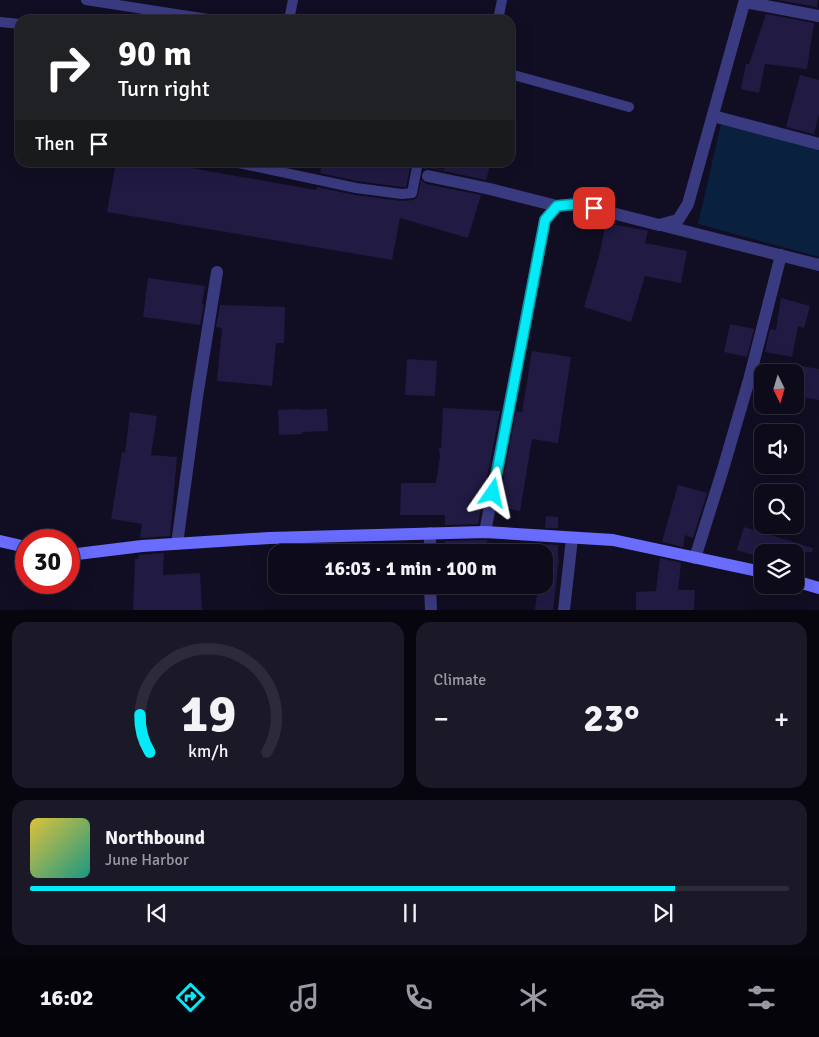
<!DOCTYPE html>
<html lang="en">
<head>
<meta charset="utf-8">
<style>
	:root { --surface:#0d0a1a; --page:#1b1827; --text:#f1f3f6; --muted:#9a9aa2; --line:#2d2b39; --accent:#04eaf7 }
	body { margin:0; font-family:Signika,sans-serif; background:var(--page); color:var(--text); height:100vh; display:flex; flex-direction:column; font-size:19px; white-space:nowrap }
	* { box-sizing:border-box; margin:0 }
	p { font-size:16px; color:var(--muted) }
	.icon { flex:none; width:28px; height:28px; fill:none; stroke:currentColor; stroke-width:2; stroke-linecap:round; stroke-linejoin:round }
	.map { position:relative; height:610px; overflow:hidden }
	.sheet { display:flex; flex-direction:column; gap:12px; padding:12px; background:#07060e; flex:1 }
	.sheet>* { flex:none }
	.hud { position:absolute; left:15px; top:15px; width:500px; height:152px; border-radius:15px; box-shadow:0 5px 20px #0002,0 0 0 1px var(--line); background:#202124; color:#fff; overflow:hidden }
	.needle { width:32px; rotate:175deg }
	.buttons { position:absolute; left:754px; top:364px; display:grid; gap:10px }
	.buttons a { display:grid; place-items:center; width:50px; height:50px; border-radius:10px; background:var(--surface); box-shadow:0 5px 20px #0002,0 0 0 1px var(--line); font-size:25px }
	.speed { position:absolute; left:15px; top:529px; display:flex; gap:10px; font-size:25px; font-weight:700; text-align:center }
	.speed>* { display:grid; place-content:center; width:65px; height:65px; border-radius:50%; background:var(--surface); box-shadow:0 5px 20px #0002,0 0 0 1px var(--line); line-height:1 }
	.speed .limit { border:8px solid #d22; background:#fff; color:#111 }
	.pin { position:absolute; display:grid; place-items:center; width:42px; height:42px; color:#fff; margin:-21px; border-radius:10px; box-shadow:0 2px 8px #0006 }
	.me { position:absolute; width:55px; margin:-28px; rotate:11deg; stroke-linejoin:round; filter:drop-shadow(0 0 4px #0008) }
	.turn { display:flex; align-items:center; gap:18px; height:105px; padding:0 20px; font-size:22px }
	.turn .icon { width:65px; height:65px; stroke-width:2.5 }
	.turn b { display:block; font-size:35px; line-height:42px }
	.then { display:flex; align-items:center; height:48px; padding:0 20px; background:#0003; gap:10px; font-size:19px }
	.big { font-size:38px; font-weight:800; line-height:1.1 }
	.sheet .widget { flex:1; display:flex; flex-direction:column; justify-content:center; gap:8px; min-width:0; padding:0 18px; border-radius:15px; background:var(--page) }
	.sheet .dial { align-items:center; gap:0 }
	.dial svg { height:130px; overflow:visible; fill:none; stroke:var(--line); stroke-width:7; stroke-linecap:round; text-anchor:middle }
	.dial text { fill:var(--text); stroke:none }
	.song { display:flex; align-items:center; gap:15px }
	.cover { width:60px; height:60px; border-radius:8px; background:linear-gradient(135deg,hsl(50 70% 55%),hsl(170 70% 35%)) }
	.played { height:5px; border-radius:2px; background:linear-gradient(90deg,var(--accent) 85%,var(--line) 85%) }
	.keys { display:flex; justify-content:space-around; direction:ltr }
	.heat { display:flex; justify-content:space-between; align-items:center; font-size:28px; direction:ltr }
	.sheet .tiles { flex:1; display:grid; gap:12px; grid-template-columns:1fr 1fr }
	.widget:last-child { grid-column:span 2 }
	.trip { position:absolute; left:268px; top:544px; width:285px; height:50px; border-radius:15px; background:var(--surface); box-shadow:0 5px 20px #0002,0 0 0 1px var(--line); font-weight:800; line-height:50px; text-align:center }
	.menu { display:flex; height:80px; justify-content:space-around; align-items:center; background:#05040a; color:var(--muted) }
	.menu .icon { width:35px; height:35px }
	.menu .on { color:var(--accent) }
	.menu b { font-size:22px; color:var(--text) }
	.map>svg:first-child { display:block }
	.water { fill:#0a203f }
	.building { fill:#211a43 }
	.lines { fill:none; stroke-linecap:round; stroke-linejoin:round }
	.lane { stroke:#3a3a81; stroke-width:10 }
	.street { stroke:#3a3a81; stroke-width:12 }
	.secondary { stroke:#696cfd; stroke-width:12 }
	.route-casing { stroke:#0398a1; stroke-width:12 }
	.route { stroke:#04eaf7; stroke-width:9 }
</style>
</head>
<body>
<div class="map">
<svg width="819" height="610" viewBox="0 0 819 610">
	<rect width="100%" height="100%" fill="#110e23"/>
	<!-- water -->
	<path class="water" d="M 721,124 L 819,149 L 819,257 L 698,224 Z"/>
	<!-- building -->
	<g class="building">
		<path d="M 778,0 L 818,0 L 817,7 Z"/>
		<path d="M 766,14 L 814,23 L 807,69 L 765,64 L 759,93 L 741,89 L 746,64 L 749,64 Z"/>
		<path d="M 800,75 L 819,80 L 819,114 L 814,134 L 786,127 Z"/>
		<path d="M 116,162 L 157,162 L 316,190 L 317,187 L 355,195 L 401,201 L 413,200 L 417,198 L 421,180 L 426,184 L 481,195 L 468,238 L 400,218 L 392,260 L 107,212 Z"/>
		<path d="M 322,162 L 410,162 L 411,163 L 406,187 L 402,187 L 357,181 L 320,173 Z"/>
		<path d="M 445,162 L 491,162 L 486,180 L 430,168 L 424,169 L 424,166 L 444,170 Z"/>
		<path d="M 606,223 L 648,231 L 645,243 L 687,251 L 681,283 L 645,276 L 631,322 L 584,307 L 599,256 Z"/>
		<path d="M 148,278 L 205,286 L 202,304 L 204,304 L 200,325 L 143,317 Z"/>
		<path d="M 781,298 L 810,306 L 804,328 L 798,326 L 792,357 L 765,352 L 770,329 L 776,330 Z"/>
		<path d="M 220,305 L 285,307 L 284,343 L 276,343 L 272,386 L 217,381 L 222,328 L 216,327 Z"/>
		<path d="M 730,324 L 754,329 L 747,357 L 724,352 Z"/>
		<path d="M 532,351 L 571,357 L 558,443 L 532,439 L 520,511 L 498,507 L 516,412 L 522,412 Z"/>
		<path d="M 407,359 L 437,361 L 435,396 L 405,395 Z"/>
		<path d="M 795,365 L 819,369 L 819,400 L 795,396 Z"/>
		<path d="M 443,408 L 500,411 L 478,524 L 445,525 L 445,515 L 400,515 L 401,483 L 436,483 L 440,457 L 439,448 L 441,448 Z"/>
		<path d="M 301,409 L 301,410 L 327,409 L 328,431 L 302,432 L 302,434 L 279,435 L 278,410 Z"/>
		<path d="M 130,412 L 157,416 L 151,455 L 177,457 L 170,536 L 140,538 L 142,524 L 111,519 L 122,452 L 125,453 Z"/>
		<path d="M 678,485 L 707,493 L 693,538 L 685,535 L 683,547 L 662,542 Z"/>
		<path d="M 546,516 L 558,517 L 558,528 L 545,528 Z"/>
		<path d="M 744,527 L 813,548 L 812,552 L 762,552 L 762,558 L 737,550 Z"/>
		<path d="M 487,540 L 487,552 L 445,552 L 445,541 Z"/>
		<path d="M 543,544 L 558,545 L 558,559 L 559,559 L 553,610 L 535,610 L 538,585 L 544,585 L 544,552 L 542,552 Z"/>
		<path d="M 164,553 L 163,575 L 200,573 L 202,610 L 133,610 L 135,559 L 138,559 L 139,555 Z"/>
		<path d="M 660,558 L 681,563 L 678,590 L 695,590 L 694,610 L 636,610 L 636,592 L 656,591 Z"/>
	</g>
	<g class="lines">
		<!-- lane -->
		<g class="lane">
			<path d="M 86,0 L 214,20"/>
			<path d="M 289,20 L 293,0"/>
			<path d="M 498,20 L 502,0"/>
			<path d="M 0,22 L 20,24"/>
			<path d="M 510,74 L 629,107"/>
			<path d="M 234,162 L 356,188 L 402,194 L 412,193 L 418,162"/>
		</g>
		<!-- street -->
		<g class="street">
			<path d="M 745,2 L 819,16"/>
			<path d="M 713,116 L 819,144"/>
			<path d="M 428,176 L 490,189 L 557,206"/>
			<path d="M 661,225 L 819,265"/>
			<path d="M 485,532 L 545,220 L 557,206 L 577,204 L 659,225 L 678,220 L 688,204 L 745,0"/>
			<path d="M 430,533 L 430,552"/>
			<path d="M 177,544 L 197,397 L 217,272"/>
			<path d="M 695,558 L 723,469 L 749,380 L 781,255"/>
			<path d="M 430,585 L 431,610"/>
			<path d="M 564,610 L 572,538"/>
		</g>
		<!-- secondary -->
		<g class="secondary">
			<path d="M 0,541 L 26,547"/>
			<path d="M 69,555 L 142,546 L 269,538 L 485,532 L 613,540 L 762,572"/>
			<path d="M 795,581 L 819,588"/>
		</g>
	</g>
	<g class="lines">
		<!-- route casing -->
		<g class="route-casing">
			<path id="route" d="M 493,493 L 545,220 L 557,206 L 577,204 L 594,208"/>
		</g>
		<!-- route -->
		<use href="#route" class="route"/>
	</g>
</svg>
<div class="buttons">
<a><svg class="needle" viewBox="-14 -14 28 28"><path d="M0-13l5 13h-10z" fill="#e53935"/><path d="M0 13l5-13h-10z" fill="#9a9aa2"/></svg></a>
<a><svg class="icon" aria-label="sound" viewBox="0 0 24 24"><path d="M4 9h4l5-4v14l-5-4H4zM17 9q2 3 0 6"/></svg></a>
<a><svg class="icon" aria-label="search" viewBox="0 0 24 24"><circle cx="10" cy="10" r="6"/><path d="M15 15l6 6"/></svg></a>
<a><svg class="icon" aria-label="layers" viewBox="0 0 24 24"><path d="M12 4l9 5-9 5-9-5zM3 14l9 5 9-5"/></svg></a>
</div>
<div class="speed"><div class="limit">30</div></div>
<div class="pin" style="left:594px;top:208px;background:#d93025"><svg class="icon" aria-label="arrive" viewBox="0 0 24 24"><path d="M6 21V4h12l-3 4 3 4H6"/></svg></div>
<svg class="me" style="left:493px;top:493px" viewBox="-20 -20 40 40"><path d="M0-17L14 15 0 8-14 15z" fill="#04eaf7" stroke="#fff" stroke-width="4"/></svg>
<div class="trip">16:03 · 1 min · 100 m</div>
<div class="hud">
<div class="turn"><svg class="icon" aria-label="right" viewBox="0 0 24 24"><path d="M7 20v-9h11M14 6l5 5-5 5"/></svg><div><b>90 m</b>Turn right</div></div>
<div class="then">Then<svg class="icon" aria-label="arrive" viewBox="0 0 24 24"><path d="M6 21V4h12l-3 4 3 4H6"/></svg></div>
</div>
</div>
<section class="sheet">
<div class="tiles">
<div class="widget dial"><svg viewBox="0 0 100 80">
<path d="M14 69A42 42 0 1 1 86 69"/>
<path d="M14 69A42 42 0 0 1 8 46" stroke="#04eaf7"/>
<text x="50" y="56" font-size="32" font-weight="700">19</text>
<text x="50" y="72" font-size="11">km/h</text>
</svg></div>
<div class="widget"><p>Climate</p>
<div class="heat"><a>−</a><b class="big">23°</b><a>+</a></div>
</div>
<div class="widget">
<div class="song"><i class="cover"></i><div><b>Northbound</b><p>June Harbor</p></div></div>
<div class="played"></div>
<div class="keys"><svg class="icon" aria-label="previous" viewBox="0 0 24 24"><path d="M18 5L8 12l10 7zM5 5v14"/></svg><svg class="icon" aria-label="pause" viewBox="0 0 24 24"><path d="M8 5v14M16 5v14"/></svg><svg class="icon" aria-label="next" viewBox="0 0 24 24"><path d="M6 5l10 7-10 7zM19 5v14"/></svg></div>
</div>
</div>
</section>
<nav class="menu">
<b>16:02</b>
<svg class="icon on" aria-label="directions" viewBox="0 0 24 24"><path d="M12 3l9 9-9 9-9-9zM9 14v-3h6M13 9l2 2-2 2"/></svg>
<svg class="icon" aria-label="music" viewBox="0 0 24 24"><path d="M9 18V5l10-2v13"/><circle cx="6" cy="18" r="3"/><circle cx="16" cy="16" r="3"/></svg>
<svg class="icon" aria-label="phone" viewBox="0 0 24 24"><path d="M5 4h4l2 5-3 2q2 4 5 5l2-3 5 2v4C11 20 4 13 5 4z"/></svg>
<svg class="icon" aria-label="climate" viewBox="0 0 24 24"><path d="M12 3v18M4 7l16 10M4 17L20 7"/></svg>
<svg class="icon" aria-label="car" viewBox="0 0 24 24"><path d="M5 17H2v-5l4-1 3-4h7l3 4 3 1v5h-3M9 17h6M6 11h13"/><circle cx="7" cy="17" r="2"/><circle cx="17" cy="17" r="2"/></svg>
<svg class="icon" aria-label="filters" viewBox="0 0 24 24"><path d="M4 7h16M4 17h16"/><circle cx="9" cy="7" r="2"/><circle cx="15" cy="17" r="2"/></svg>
</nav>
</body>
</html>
